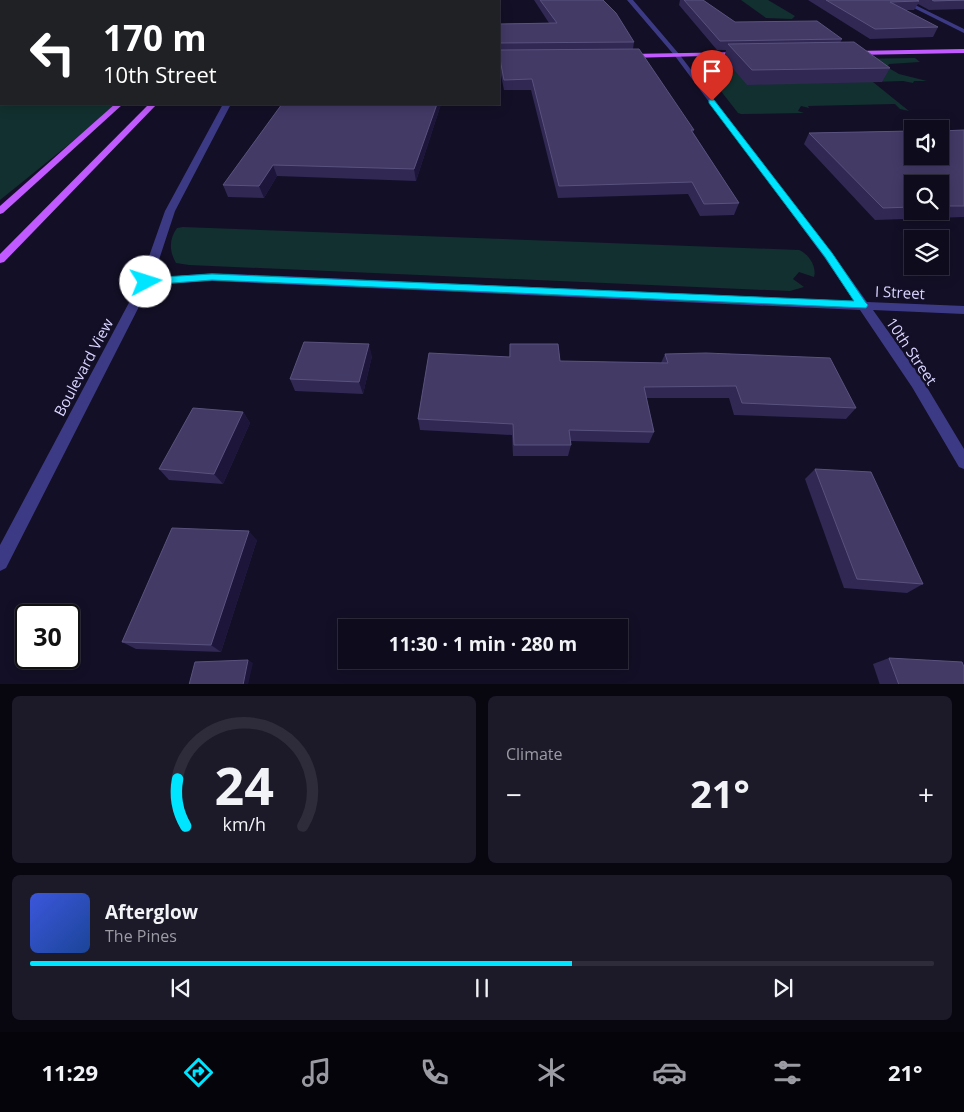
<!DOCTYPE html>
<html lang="en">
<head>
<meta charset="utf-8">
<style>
	:root { --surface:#0e0b1c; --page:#1c1929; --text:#f1f3f6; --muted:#9b9ba3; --line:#2e2b3b; --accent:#00e5ff }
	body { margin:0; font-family:"Open Sans",sans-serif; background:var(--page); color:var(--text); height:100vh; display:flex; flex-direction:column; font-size:19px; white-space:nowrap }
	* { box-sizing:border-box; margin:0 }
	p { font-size:16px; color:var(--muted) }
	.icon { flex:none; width:28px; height:28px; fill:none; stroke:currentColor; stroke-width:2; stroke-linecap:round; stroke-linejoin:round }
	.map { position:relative; height:684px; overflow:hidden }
	.panel { display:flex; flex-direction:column; gap:12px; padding:12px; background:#08060f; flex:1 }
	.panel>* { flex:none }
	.hud { position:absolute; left:0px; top:0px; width:500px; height:105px; box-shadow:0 2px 12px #0003,0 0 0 1px var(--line); background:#202124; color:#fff; overflow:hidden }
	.buttons { position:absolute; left:904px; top:120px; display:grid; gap:10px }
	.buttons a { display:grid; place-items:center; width:45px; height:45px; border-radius:0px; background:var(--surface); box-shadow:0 2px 12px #0003,0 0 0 1px var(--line); font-size:25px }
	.speed { position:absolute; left:15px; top:604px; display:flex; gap:10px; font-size:25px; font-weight:700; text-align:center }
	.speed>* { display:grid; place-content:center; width:65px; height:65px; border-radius:50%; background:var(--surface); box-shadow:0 2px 12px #0003,0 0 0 1px var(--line); line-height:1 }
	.speed .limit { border:2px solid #111; border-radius:8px; background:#fff; color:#111 }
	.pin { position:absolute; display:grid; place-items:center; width:42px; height:42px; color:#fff; margin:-51px -21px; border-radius:50% 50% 50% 0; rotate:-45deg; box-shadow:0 0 5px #0007 }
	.pin .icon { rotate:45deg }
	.me { position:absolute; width:55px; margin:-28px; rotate:85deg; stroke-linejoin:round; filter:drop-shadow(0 0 4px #0008) }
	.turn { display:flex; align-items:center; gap:18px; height:105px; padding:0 20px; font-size:22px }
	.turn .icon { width:65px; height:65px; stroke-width:2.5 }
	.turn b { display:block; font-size:35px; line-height:42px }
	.big { font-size:38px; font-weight:700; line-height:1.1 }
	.panel .card { flex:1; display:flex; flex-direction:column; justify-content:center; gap:8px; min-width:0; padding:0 18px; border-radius:8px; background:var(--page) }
	.panel .dial { align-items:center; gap:0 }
	.dial svg { height:130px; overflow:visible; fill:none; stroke:var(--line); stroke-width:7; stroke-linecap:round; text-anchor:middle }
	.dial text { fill:var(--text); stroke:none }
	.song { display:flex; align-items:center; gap:15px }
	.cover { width:60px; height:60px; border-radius:8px; background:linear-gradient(135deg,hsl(230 70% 55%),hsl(220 70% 35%)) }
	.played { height:5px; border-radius:2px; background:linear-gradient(90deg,var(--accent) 60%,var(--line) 60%) }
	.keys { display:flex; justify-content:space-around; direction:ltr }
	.heat { display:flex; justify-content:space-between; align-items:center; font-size:28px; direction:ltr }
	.panel .tiles { flex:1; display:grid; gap:12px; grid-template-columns:1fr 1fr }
	.card:last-child { grid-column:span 2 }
	.trip { position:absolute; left:338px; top:619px; width:290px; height:50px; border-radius:0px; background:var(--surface); box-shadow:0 2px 12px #0003,0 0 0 1px var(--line); font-weight:700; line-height:50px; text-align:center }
	.menu { display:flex; height:80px; justify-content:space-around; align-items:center; background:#06040b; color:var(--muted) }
	.menu .icon { width:35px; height:35px }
	.menu .active { color:var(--accent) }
	.menu b { font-size:22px; color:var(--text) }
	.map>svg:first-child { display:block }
	.green { fill:#12302f }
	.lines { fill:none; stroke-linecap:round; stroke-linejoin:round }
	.stream { fill:#0a1f44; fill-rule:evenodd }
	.minor { fill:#3d3a85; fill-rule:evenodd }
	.major { fill:#c25bff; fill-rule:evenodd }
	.wall { fill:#312854; fill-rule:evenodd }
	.shaded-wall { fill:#1d163a }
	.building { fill:#433a66; stroke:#5a527e }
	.route { fill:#00e5ff; stroke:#0095a6 }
	.labels { text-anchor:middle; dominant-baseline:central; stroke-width:5; stroke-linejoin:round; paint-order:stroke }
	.street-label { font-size:15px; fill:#d9d4ff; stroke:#130f26 }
</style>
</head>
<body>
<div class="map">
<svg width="964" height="685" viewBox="0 0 964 685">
	<rect width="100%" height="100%" fill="#130f26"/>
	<!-- green -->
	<g class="green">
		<path d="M 0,0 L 252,0 L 1,1 L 1,104 L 119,104 L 0,200 Z"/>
		<path d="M 741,0 L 768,0 L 795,16 L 792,19 L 766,18 Z"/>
		<path d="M 915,58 L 920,62 L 889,64 L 887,67 L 899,74 L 927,81 L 914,81 L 913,83 L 903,81 L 873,82 L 909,111 L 900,109 L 895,104 L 808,106 L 809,108 L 801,106 L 798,111 L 804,113 L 741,114 L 738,113 L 703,68 L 707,63 L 718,61 Z"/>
		<path d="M 183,227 L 799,250 C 809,254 817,267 814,277 L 799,272 L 793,279 L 804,287 L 790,291 L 189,265 L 176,263 C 169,251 169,239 177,228 Z"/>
	</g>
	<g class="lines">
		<!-- stream -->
		<path class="stream" d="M 1,89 L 1,93 L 0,94 L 0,90 Z"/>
		<!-- minor -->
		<g class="minor">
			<path d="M 627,0 L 633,0 L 679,54 L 832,253 L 867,302 L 964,306 L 964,314 L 873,310 L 922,379 L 964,449 L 964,469 L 959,467 L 912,387 L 860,310 L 212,281 L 150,285 L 6,568 L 0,571 L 0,545 L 140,282 L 165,211 L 223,104 L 231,104 L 175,211 L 153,278 L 212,273 L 854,301 L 824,257 L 675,56 Z"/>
			<path d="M 898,0 L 905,0 L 964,29 L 964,33 Z"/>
		</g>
		<!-- major -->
		<g class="major">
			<path d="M 964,49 L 964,53 L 854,55 L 851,53 L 854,51 Z"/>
			<path d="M 741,52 L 744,54 L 743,55 L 629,58 L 626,56 L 629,54 Z"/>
			<path d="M 115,104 L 123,104 L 3,213 L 0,214 L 0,206 Z"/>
			<path d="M 149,104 L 157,104 L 4,262 L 0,263 L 0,254 Z"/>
		</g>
	</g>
	<!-- wall -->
	<g class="wall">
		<path d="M 534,0 L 603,0 L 634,42 L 633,49 L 694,130 L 693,132 L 739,203 L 734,215 L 700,216 L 688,194 L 558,198 L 531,90 L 504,90 L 499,65 L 499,24 L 549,23 Z"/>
		<path d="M 680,0 L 703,0 L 735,22 L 842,39 L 840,43 L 890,68 L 882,82 L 747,85 L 724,58 L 726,50 L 717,50 L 679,5 Z"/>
		<path d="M 808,0 L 964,0 L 964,9 L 929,10 L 918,4 L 914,10 L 906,10 L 938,27 L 933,37 L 870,39 Z"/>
		<path d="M 282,104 L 441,104 L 416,181 L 277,176 L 264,198 L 228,197 L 223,185 Z"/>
		<path d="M 964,130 L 964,217 L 875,220 L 804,144 L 809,133 ZM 912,184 L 940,184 L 940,211 L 912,211 Z"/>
		<path d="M 510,344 L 560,361 L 661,363 L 665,354 L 856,408 L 846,419 L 734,415 L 729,398 L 646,398 L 654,432 L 649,443 L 570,441 L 571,445 L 568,456 L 513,456 L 512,435 L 420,430 L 418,419 L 509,357 Z"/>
		<path d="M 372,356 L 363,394 L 295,391 L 290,379 Z"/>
		<path d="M 243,412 L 250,423 L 223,484 L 169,480 L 159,469 Z"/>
		<path d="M 815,469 L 923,584 L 907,593 L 844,588 L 805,479 Z"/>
		<path d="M 257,540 L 221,652 L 136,649 L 122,642 Z"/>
		<path d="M 889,658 L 964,685 L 880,685 L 873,664 Z"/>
	</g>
	<!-- shaded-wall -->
	<g class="shaded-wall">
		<path d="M 437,104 L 441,104 L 416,181 L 414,169 Z"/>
		<path d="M 273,165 L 277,176 L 264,198 L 259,186 Z"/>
		<path d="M 369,344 L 372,356 L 363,394 L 359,382 Z"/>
		<path d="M 243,412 L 250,423 L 223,484 L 214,474 Z"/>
		<path d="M 249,531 L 257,540 L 221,652 L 211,645 Z"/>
		<path d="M 248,660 L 253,663 L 248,685 L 243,685 Z"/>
	</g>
	<!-- building -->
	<g class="building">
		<path d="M 340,0 L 439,0 L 438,1 L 339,1 Z"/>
		<path d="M 540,0 L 603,0 L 616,13 L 634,42 L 499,43 L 499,44 L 499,24 L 557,23 Z"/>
		<path d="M 684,0 L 703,0 L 735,22 L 817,21 L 842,39 L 720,41 Z"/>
		<path d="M 826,0 L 916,0 L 919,1 L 890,2 L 938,27 L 875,29 Z"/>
		<path d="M 932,0 L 964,0 L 934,1 Z"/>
		<path d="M 854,42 L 890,68 L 752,70 L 728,44 Z"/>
		<path d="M 639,49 L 694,130 L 691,130 L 739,203 L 704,204 L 692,182 L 559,186 L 532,79 L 504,80 L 499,54 L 499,50 Z"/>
		<path d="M 282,104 L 437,104 L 414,169 L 273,165 L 259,186 L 223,185 Z"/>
		<path d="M 964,130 L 964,206 L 940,206 L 940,184 L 912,184 L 912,207 L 883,208 L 809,133 L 912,131 L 912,156 L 940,156 L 940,131 Z"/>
		<path d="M 304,342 L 369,344 L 359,382 L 290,379 Z"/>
		<path d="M 510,344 L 558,344 L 560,361 L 668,363 L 665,354 L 706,353 L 830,358 L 856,408 L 742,403 L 736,386 L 644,387 L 654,432 L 569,430 L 571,445 L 514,445 L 513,424 L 418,419 L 429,353 L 510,357 Z"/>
		<path d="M 193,408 L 243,412 L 214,474 L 159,469 Z"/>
		<path d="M 815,469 L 871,472 L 923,584 L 857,579 Z"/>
		<path d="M 172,528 L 249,531 L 211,645 L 122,642 Z"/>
		<path d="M 889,658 L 962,662 L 964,667 L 964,685 L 899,685 Z"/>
		<path d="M 248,660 L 243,685 L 189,685 L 195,662 Z"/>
	</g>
	<!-- route -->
	<path class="route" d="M 709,100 L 714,100 L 832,253 L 866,303 L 868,305 L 866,308 L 212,280 L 146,285 L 141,282 L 146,278 L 212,274 L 854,301 L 825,257 L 709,103 Z"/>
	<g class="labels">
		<!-- street labels -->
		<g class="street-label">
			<text transform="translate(900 292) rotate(3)">I Street</text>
			<text transform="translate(912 351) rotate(56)">10th Street</text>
			<text transform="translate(83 367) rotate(-62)">Boulevard View</text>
		</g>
	</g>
</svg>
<div class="buttons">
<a><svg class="icon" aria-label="sound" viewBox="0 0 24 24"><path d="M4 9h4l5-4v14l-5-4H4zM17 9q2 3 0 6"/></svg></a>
<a><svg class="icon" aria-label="search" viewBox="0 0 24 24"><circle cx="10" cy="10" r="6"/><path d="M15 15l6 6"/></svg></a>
<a><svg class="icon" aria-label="layers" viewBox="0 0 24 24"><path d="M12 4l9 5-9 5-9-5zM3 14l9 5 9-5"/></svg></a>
</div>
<div class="speed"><div class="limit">30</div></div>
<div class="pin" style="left:712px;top:101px;background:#d93025"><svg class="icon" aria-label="arrive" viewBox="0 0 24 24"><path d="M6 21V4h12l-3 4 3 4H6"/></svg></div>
<svg class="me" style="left:146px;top:282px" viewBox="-20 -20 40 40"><circle r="19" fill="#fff"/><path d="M0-13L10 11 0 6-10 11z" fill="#00e5ff"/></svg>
<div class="trip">11:30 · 1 min · 280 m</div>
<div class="hud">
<div class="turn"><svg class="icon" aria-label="left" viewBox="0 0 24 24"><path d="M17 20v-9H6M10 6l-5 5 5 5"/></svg><div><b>170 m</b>10th Street</div></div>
</div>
</div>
<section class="panel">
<div class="tiles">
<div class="card dial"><svg viewBox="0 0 100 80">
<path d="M14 69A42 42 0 1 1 86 69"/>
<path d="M14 69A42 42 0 0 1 9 40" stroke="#00e5ff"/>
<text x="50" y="56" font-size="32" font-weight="700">24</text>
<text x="50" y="72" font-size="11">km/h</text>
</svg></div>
<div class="card"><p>Climate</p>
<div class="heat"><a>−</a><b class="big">21°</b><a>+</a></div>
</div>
<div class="card">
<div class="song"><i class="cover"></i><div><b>Afterglow</b><p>The Pines</p></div></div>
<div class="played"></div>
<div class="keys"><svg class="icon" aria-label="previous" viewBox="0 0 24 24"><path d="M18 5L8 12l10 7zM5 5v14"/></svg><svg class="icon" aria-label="pause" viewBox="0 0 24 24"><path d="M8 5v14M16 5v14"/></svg><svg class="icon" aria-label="next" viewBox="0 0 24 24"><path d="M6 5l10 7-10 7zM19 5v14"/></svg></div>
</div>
</div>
</section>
<nav class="menu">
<b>11:29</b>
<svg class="icon active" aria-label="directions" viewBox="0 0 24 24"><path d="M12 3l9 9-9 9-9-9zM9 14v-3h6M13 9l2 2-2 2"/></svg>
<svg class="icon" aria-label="music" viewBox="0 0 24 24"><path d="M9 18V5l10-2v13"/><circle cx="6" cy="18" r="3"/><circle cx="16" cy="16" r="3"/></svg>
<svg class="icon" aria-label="phone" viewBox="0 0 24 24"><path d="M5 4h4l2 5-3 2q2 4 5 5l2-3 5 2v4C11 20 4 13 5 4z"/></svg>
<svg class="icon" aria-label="climate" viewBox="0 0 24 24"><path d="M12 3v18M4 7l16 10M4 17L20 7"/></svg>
<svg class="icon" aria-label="car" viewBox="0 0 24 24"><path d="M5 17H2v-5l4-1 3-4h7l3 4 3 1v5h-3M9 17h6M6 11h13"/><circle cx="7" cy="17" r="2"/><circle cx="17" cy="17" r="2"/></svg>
<svg class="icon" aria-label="filters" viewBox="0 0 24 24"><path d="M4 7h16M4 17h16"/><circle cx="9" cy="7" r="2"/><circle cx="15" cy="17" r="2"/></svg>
<b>21°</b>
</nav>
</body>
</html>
